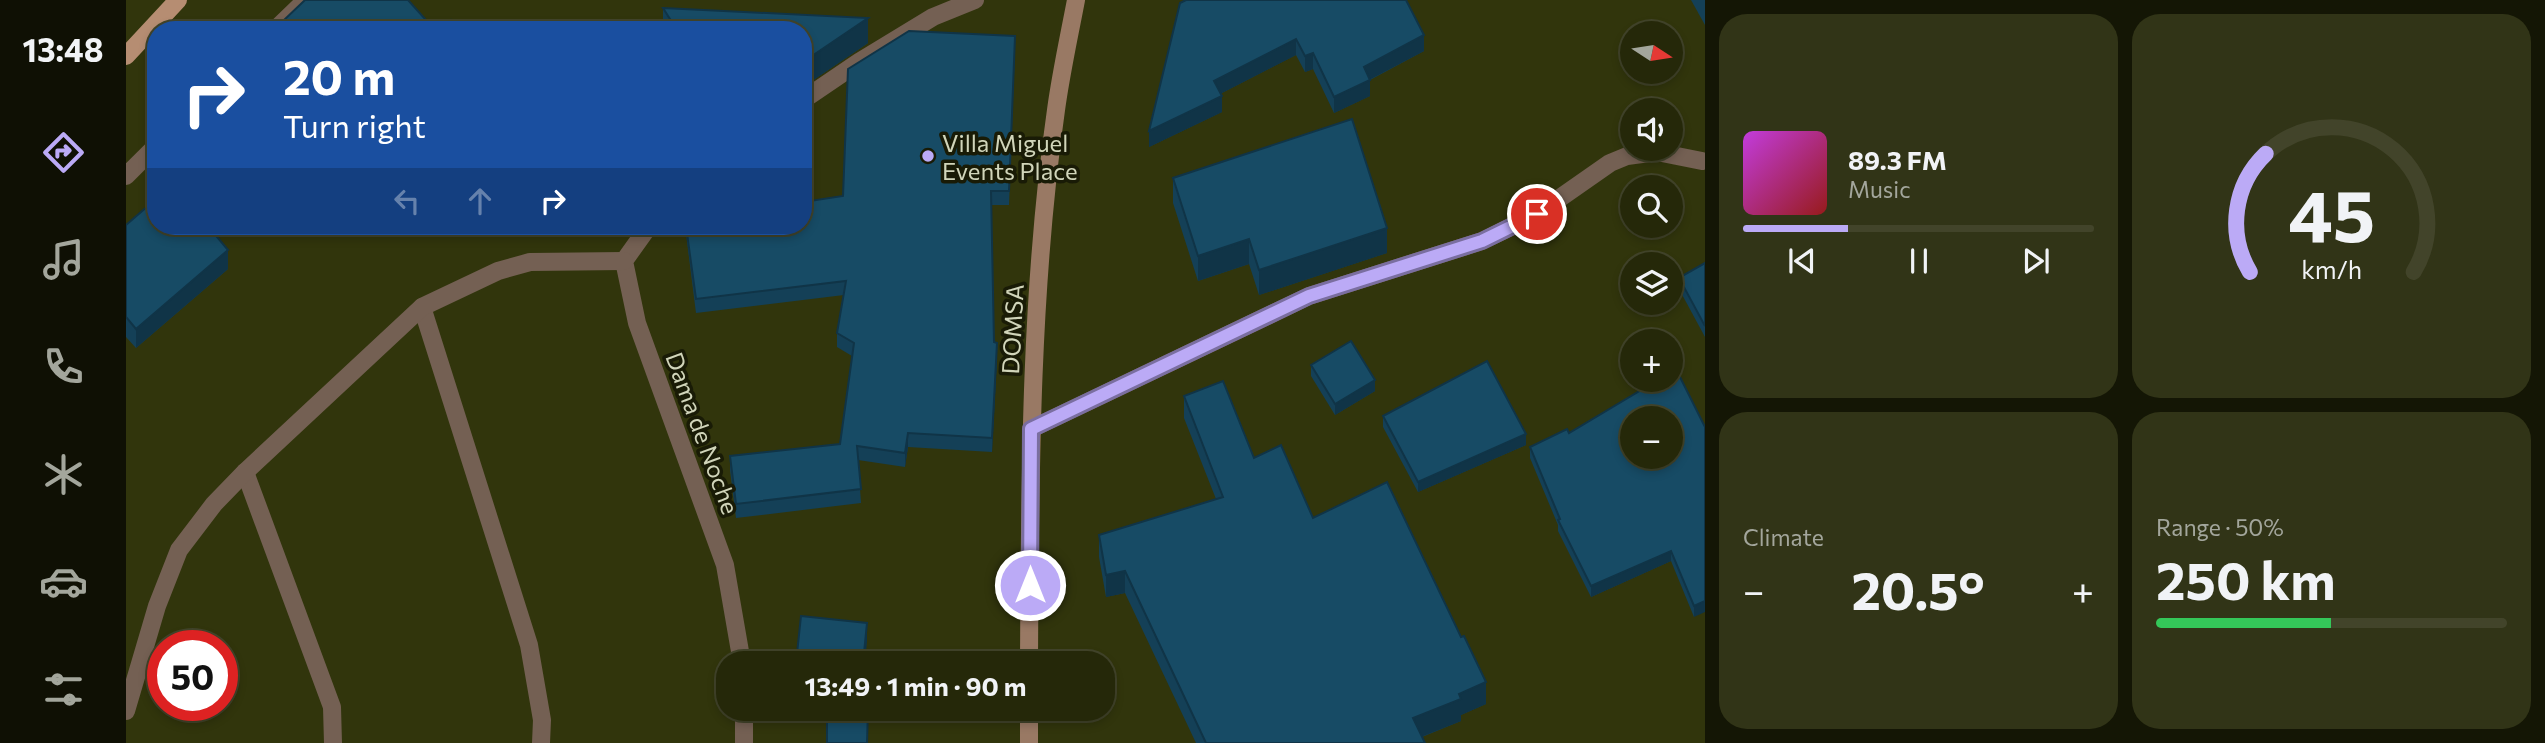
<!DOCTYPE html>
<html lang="en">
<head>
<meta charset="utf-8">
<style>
	:root { --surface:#252809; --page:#313417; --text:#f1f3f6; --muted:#a3a69c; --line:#42442a; --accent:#bbaaf6 }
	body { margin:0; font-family:Commissioner,sans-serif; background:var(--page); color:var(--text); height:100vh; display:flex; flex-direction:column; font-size:26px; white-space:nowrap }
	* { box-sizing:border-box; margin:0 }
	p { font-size:23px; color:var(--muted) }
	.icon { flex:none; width:38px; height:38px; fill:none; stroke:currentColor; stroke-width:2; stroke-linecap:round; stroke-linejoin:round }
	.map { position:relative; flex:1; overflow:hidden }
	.details { display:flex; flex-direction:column; gap:14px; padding:14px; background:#141605; width:840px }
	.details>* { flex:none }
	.banner { position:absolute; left:21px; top:21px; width:665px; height:214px; border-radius:28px; box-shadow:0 4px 10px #0003,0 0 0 2px var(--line); background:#1a4fa0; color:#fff; overflow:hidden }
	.needle { width:46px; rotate:102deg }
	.buttons { position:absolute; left:1494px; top:21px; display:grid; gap:14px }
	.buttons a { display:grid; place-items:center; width:63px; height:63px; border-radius:50%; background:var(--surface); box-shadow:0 4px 10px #0003,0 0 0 2px var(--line); font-size:35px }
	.speed { position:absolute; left:21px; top:630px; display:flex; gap:14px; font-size:35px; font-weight:700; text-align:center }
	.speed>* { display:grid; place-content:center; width:91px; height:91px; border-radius:50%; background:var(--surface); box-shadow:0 4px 10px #0003,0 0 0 2px var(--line); line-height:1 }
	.speed .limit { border:10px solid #d22; background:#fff; color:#111 }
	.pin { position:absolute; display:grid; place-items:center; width:60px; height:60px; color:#fff; margin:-30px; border:4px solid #fff; border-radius:50%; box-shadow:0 2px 7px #0007 }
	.me { position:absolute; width:77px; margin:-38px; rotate:0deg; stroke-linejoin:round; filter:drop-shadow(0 0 5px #0008) }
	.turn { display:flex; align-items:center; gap:24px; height:147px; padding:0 21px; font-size:32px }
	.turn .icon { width:91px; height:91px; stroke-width:2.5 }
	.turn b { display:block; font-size:49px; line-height:60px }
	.lanes { display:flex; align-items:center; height:66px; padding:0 21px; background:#0003; justify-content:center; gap:35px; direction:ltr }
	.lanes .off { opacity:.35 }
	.big { font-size:52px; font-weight:700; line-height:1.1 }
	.details .card { flex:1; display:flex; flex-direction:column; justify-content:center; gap:10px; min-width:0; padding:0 24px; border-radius:28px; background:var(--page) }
	.details .dial { align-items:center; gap:0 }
	.dial svg { height:182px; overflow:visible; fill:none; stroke:var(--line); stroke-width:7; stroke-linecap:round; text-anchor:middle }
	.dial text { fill:var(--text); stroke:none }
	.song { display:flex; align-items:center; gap:21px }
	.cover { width:84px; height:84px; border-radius:10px; background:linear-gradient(135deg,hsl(290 70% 55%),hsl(0 70% 35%)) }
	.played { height:7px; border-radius:4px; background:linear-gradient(90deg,var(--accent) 30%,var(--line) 30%) }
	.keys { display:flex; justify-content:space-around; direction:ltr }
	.heat { display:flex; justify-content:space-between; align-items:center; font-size:38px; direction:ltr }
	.charge { height:10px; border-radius:5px; background:linear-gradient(90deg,#34c759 50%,var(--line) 0) }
	.details .tiles { flex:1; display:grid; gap:14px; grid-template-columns:repeat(2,1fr) }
	.trip { position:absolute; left:590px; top:651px; width:399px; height:70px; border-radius:28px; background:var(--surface); box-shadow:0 4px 10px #0003,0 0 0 2px var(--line); font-weight:700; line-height:70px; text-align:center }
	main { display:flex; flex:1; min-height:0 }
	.dock { display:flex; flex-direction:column; width:126px; justify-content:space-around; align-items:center; background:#0f1004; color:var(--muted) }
	.dock .icon { width:49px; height:49px }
	.dock .selected { color:var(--accent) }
	.dock b { font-size:32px; color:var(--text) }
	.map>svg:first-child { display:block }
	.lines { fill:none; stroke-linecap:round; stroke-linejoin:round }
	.street { stroke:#746053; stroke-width:18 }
	.secondary { stroke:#997964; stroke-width:18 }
	.primary { stroke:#b68d72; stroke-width:18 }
	.wall { fill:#144057 }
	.shaded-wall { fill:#103447 }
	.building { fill:#174b65; stroke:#103447; stroke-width:2; fill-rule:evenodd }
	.route-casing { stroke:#7a6ea0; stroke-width:18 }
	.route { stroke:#bbaaf6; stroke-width:12 }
	.poi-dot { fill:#bbaaf6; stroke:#191b06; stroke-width:2.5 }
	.labels { text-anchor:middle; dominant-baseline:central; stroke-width:7; stroke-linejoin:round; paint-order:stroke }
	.poi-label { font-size:24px; fill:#d1d5ba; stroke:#191b06; text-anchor:start }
	.street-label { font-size:24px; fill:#d1d5ba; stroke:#191b06 }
</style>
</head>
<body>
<main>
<nav class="dock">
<b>13:48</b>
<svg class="icon selected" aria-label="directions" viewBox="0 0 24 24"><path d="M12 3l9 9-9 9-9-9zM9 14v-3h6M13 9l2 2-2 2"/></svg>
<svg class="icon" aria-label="music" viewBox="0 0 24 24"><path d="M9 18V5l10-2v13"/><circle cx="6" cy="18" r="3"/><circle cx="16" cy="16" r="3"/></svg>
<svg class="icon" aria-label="phone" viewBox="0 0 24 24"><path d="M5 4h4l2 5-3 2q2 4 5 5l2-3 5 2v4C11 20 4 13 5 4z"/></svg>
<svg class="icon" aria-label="climate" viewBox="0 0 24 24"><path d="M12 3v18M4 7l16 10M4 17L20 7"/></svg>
<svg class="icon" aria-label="car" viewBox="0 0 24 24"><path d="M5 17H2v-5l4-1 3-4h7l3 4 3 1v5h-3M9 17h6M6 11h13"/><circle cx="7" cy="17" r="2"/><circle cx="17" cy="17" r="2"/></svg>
<svg class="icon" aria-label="filters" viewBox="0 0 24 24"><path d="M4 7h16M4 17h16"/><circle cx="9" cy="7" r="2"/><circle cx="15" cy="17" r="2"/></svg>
</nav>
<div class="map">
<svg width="1579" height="743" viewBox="0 0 1579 743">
	<rect width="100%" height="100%" fill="#31350c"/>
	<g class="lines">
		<!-- street -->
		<g class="street">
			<path d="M 149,30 L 180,0"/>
			<path d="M 677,100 L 733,62 L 807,17 L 849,0"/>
			<path d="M 0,176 L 30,146"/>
			<path d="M 523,226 L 498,261 L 511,323 L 599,565 L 616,663"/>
			<path d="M 296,307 L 403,645 L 416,720 L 415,743"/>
			<path d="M 905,429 L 1183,296 L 1356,241 L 1411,214 L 1484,163 L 1501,156 L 1531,152 L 1576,161"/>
			<path d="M 119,472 L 206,707 L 207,743"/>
			<path d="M 0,711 L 31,606 L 53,550 L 88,504 L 119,472 L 296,307 L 372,271 L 404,262 L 498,261"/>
			<path d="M 618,743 L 618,709"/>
		</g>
		<!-- secondary -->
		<g class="secondary">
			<path d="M 903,663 C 904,479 904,293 930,110 C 935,73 943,37 950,0"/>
			<path d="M 903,743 L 903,709"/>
		</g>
		<!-- primary -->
		<path class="primary" d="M 0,56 L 52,0"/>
	</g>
	<!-- wall -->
	<g class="wall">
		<path d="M 1565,0 L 1579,0 L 1579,25 Z"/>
		<path d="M 1054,3 L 1298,51 L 1244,80 L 1244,96 L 1208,113 L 1187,69 L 1179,72 L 1170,55 L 1094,94 L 1096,112 L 1023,147 Z"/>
		<path d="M 537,8 L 742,18 L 742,43 L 677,87 L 677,30 L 537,30 Z"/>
		<path d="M 158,20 L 309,30 L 158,30 Z"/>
		<path d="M 889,50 L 883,205 L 865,205 L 868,342 L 871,357 L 866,452 L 782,447 L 779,467 L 732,460 L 735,503 L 610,518 L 604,470 L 604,456 L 714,444 L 726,356 L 711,347 L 711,333 L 718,295 L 570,313 L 559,226 L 677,226 L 717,196 Z"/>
		<path d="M 1047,178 L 1261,253 L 1133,295 L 1123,264 L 1072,281 L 1047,203 Z"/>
		<path d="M 0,225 L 102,269 L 10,348 L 0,337 Z"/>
		<path d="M 1579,263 L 1579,337 L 1553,289 L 1553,278 Z"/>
		<path d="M 1185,365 L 1249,391 L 1209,415 L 1185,376 Z"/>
		<path d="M 1058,396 L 1128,458 L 1187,518 L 1360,704 L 1335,715 L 1335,721 L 1296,737 L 1299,743 L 1070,743 L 999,593 L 980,597 L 973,557 L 973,535 L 1090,499 L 1058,418 Z"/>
		<path d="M 1257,416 L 1400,445 L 1292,492 L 1257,427 Z"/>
		<path d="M 1579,427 L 1568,617 L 1545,561 L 1465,597 L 1432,531 L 1432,525 L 1404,458 L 1404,447 L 1443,433 Z"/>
	</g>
	<!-- shaded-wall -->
	<g class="shaded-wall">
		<path d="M 742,18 L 742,43 L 677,87 L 677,62 Z"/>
		<path d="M 1298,35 L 1298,51 L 1239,82 L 1244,80 L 1244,96 L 1208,113 L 1208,97 L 1238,67 Z"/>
		<path d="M 1170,39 L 1170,55 L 1088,97 L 1088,81 Z"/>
		<path d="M 1187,53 L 1187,69 L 1179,72 L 1179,56 Z"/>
		<path d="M 1096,96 L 1096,112 L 1023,147 L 1023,131 Z"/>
		<path d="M 1261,228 L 1261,253 L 1133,295 L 1133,270 Z"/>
		<path d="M 1123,239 L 1123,264 L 1072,281 L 1072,256 Z"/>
		<path d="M 102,250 L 102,269 L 10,348 L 10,329 Z"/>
		<path d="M 871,343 L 871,357 L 866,452 L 866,438 Z"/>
		<path d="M 1249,380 L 1249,391 L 1209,415 L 1209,404 Z"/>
		<path d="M 782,433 L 782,447 L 779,467 L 779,453 Z"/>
		<path d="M 1400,434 L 1400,445 L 1292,492 L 1292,482 Z"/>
		<path d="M 1545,551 L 1545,561 L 1465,597 L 1465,586 Z"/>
		<path d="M 999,571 L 999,593 L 980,597 L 980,575 Z"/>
		<path d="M 1579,601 L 1579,612 L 1568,617 L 1568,606 Z"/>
		<path d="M 741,623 L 741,642 L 739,663 L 737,663 Z"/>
		<path d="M 1360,682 L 1360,704 L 1335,715 L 1335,721 L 1287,740 L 1287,718 L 1333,694 Z"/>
	</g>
	<!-- building -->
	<g class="building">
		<path d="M 179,0 L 282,0 L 309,30 L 167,30 L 158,20 Z"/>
		<path d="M 1060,0 L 1280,0 L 1298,35 L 1238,67 L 1244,80 L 1208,97 L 1187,53 L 1179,56 L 1170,39 L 1088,81 L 1096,96 L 1023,131 L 1054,3 Z"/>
		<path d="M 537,8 L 742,18 L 677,62 L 677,30 L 551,30 Z"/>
		<path d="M 325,20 L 332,30 L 311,30 Z"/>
		<path d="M 783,31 L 889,36 L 883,191 L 865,191 L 868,342 L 871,343 L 866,438 L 782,433 L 779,453 L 731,446 L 735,489 L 610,504 L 604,456 L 714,444 L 728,343 L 711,333 L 720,281 L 570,299 L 560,226 L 677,226 L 677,202 L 717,196 L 722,69 Z"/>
		<path d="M 1226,119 L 1261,228 L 1133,270 L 1123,239 L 1072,256 L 1047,178 Z"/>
		<path d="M 30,199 L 30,226 L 82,226 L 102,250 L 10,329 L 0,317 L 0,225 Z"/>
		<path d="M 1579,263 L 1579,326 L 1553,278 Z"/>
		<path d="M 1225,341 L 1249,380 L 1209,404 L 1185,365 Z"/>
		<path d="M 1361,361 L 1400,434 L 1292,482 L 1257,416 Z"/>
		<path d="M 1550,369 L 1579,427 L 1579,601 L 1568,606 L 1545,551 L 1465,586 L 1432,520 L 1434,519 L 1404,447 L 1441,429 L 1443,433 L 1532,380 L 1545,380 L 1545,372 ZM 1507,418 L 1545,418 L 1545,457 L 1507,457 Z"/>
		<path d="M 1097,381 L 1128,458 L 1155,445 L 1187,518 L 1261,482 L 1335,637 L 1338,636 L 1360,682 L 1333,694 L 1335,699 L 1287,718 L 1299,743 L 1080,743 L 999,571 L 980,575 L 973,535 L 1097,497 L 1058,396 Z"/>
		<path d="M 675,616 L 741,623 L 737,663 L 670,663 Z"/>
		<path d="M 701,709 L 742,709 L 741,743 L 701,743 Z"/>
	</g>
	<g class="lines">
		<!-- route casing -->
		<g class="route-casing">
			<path id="route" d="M 904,585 L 905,429 L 1183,296 L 1356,241 L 1411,214"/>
		</g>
		<!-- route -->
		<use href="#route" class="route"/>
	</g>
	<!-- markers -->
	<circle class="poi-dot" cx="802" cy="156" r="7"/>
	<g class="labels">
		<!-- poi labels -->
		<g class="poi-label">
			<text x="816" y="142">Villa Miguel<tspan x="816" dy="28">Events Place</tspan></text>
		</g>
		<!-- street labels -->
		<g class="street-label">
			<text transform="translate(886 329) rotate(-87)">DOMSA</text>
			<text transform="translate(577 433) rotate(70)">Dama de Noche</text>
		</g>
	</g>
</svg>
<div class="buttons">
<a><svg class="needle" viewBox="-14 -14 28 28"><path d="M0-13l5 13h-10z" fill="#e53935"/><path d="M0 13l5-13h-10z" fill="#a3a69c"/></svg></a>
<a><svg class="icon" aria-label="sound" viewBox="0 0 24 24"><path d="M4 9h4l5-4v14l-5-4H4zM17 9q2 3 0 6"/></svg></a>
<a><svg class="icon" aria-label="search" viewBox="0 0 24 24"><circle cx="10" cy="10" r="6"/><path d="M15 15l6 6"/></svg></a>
<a><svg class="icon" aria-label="layers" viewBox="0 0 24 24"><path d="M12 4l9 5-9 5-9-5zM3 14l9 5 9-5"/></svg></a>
<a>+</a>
<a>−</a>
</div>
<div class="speed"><div class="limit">50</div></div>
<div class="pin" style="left:1411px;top:214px;background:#d93025"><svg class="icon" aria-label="arrive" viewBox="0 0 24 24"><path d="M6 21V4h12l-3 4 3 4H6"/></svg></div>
<svg class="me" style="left:904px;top:585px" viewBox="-20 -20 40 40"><circle r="17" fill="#bbaaf6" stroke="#fff" stroke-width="3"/><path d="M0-11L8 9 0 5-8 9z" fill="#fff"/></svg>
<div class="trip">13:49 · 1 min · 90 m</div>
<div class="banner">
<div class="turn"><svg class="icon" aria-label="right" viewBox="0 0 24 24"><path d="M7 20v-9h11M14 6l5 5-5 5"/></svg><div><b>20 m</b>Turn right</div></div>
<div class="lanes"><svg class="icon off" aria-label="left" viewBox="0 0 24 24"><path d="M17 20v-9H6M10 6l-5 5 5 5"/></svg><svg class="icon off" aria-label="ahead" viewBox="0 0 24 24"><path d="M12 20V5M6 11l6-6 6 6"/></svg><svg class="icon" aria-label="right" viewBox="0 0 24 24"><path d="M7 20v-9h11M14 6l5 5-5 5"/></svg></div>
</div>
</div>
<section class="details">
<div class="tiles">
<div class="card">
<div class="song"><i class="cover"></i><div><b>89.3 FM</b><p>Music</p></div></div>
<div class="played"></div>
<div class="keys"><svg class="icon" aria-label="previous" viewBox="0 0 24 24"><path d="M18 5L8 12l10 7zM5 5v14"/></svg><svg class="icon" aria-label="pause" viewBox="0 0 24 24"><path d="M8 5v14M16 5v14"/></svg><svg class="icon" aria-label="next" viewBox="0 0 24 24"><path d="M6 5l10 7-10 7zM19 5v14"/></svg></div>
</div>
<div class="card dial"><svg viewBox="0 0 100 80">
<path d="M14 69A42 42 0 1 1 86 69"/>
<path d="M14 69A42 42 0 0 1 21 17" stroke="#bbaaf6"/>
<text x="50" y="56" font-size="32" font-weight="700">45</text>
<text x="50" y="72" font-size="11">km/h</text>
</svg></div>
<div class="card"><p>Climate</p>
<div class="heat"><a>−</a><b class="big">20.5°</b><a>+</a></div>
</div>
<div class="card"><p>Range · 50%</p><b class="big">250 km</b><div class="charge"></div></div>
</div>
</section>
</main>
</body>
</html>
